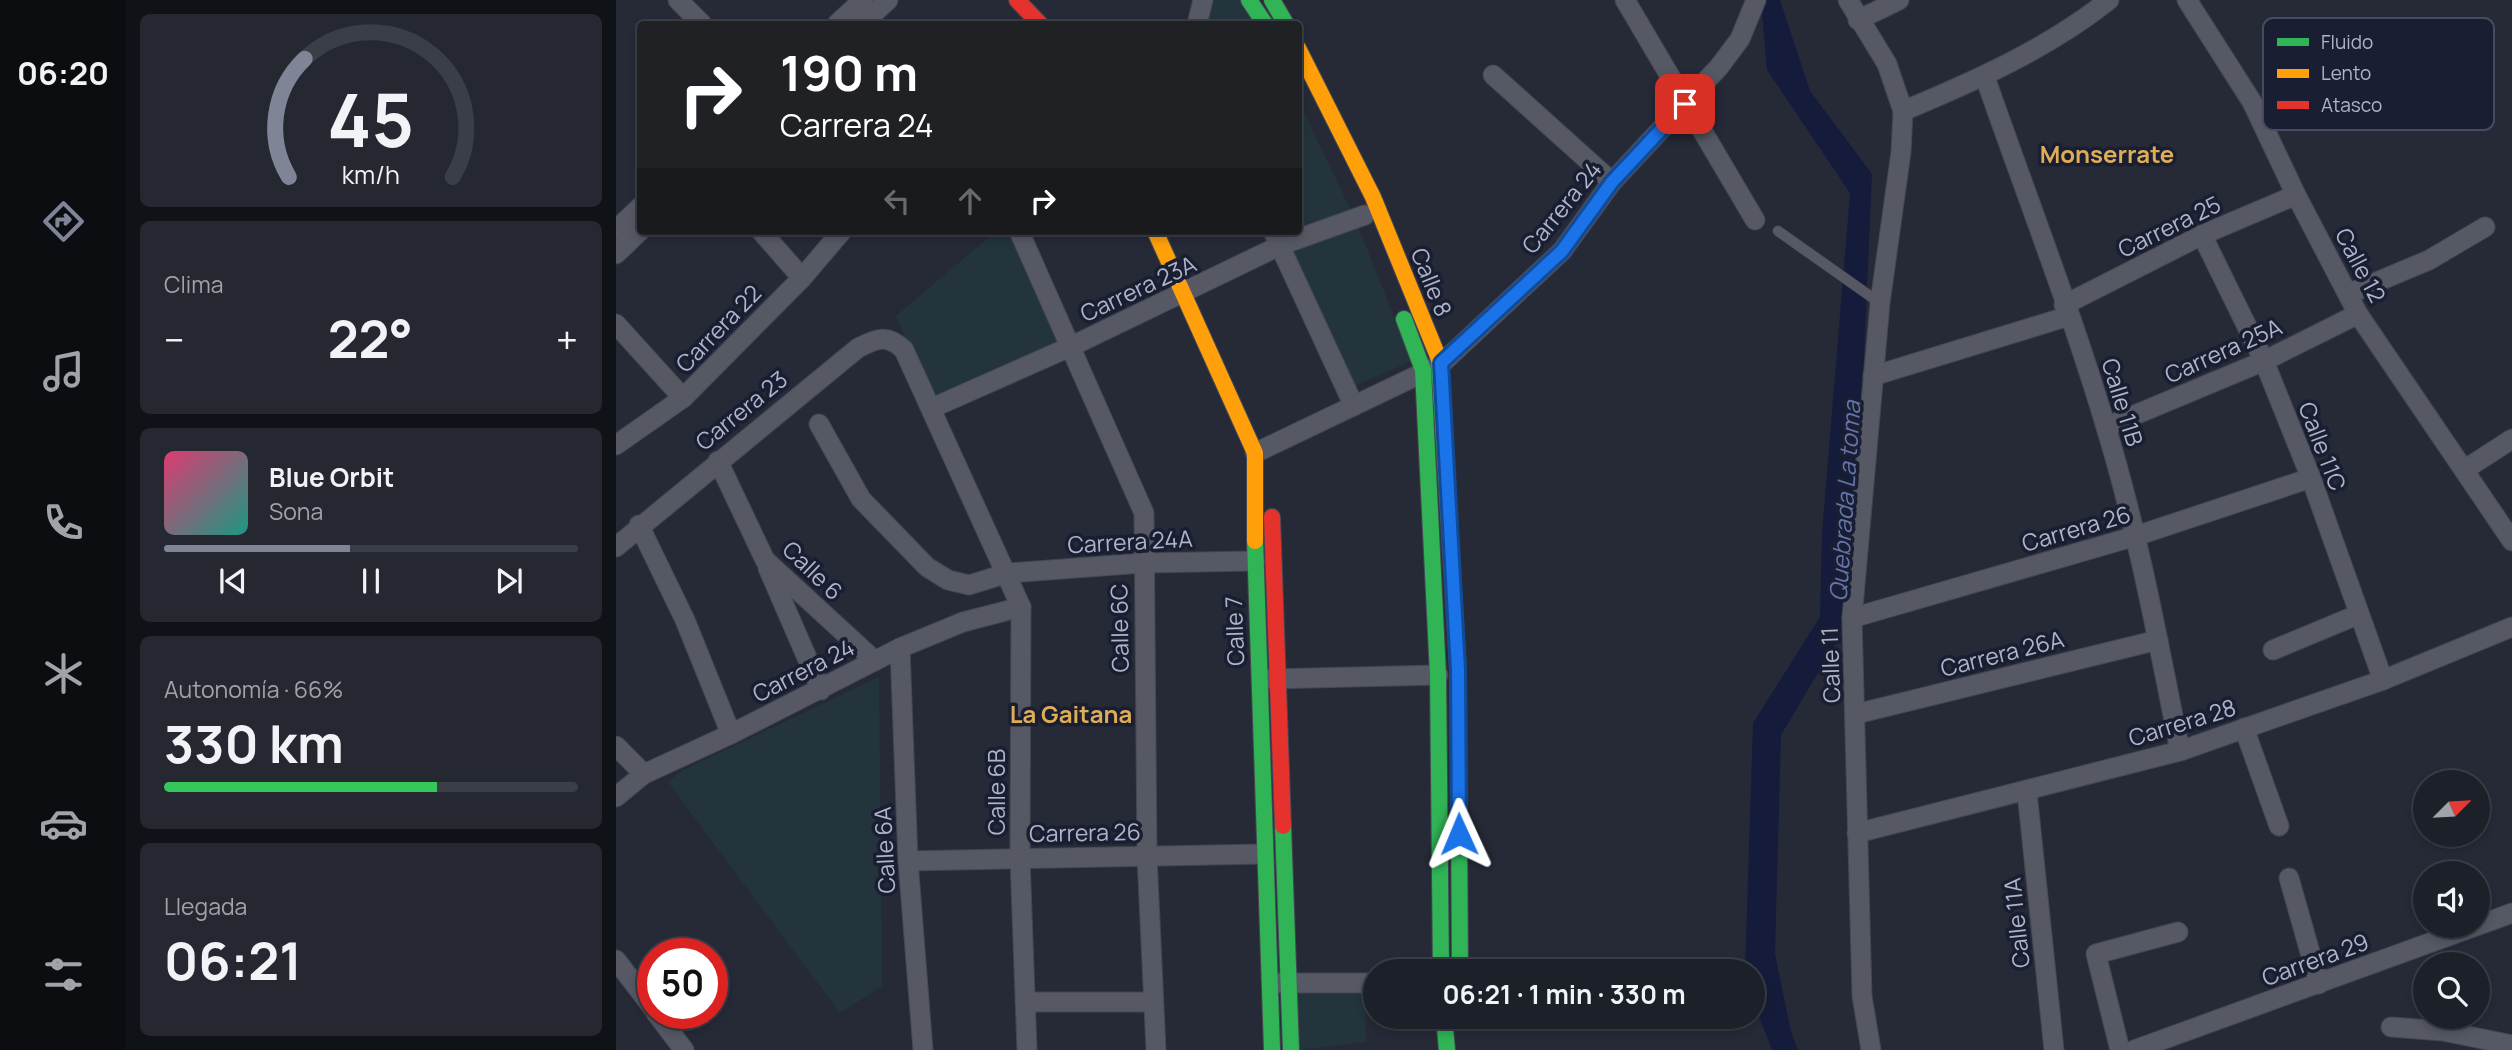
<!DOCTYPE html>
<html lang="es">
<head>
<meta charset="utf-8">
<style>
	:root { --surface:#1c2029; --page:#252831; --text:#f1f3f6; --muted:#a0a3a8; --line:#3a3e46; --accent:#7f8496 }
	body { margin:0; font-family:Manrope,sans-serif; background:var(--page); color:var(--text); height:100vh; display:flex; flex-direction:column; font-size:26px; white-space:nowrap }
	* { box-sizing:border-box; margin:0 }
	p { font-size:23px; color:var(--muted) }
	.icon { flex:none; width:38px; height:38px; fill:none; stroke:currentColor; stroke-width:2; stroke-linecap:round; stroke-linejoin:round }
	.map { position:relative; flex:1; overflow:hidden }
	.side { display:flex; flex-direction:column; gap:14px; padding:14px; background:#0f1217; width:490px }
	.side>* { flex:none }
	.hud { position:absolute; left:21px; top:21px; width:665px; height:214px; border-radius:7px; box-shadow:0 4px 10px #0003,0 0 0 2px var(--line); background:#202124; color:#fff; overflow:hidden }
	.needle { width:46px; rotate:66deg }
	.fabs { position:absolute; left:1797px; top:770px; display:grid; gap:14px }
	.fabs a { display:grid; place-items:center; width:77px; height:77px; border-radius:50%; background:var(--surface); box-shadow:0 4px 10px #0003,0 0 0 2px var(--line); font-size:35px }
	.speed { position:absolute; left:21px; top:938px; display:flex; gap:14px; font-size:35px; font-weight:700; text-align:center }
	.speed>* { display:grid; place-content:center; width:91px; height:91px; border-radius:50%; background:var(--surface); box-shadow:0 4px 10px #0003,0 0 0 2px var(--line); line-height:1 }
	.speed .limit { border:10px solid #d22; background:#fff; color:#111 }
	.pin { position:absolute; display:grid; place-items:center; width:60px; height:60px; color:#fff; margin:-30px; border-radius:14px; box-shadow:0 4px 10px #0006 }
	.me { position:absolute; width:77px; margin:-38px; rotate:359deg; stroke-linejoin:round; filter:drop-shadow(0 0 5px #0008) }
	.turn { display:flex; align-items:center; gap:24px; height:147px; padding:0 28px; font-size:32px }
	.turn .icon { width:91px; height:91px; stroke-width:2.5 }
	.turn b { display:block; font-size:49px; line-height:60px }
	.lanes { display:flex; align-items:center; height:66px; padding:0 28px; background:#0003; justify-content:center; gap:35px; direction:ltr }
	.lanes .off { opacity:.35 }
	.big { font-size:52px; font-weight:700; line-height:1.1 }
	.side .widget { flex:1; display:flex; flex-direction:column; justify-content:center; gap:10px; min-width:0; padding:0 24px; border-radius:10px; background:var(--page) }
	.side .dial { align-items:center; gap:0 }
	.dial svg { height:182px; overflow:visible; fill:none; stroke:var(--line); stroke-width:7; stroke-linecap:round; text-anchor:middle }
	.dial text { fill:var(--text); stroke:none }
	.song { display:flex; align-items:center; gap:21px }
	.cover { width:84px; height:84px; border-radius:10px; background:linear-gradient(135deg,hsl(340 70% 55%),hsl(170 70% 35%)) }
	.played { height:7px; border-radius:4px; background:linear-gradient(90deg,var(--accent) 45%,var(--line) 45%) }
	.keys { display:flex; justify-content:space-around; direction:ltr }
	.heat { display:flex; justify-content:space-between; align-items:center; font-size:38px; direction:ltr }
	.charge { height:10px; border-radius:5px; background:linear-gradient(90deg,#34c759 66%,var(--line) 0) }
	.trip { position:absolute; left:747px; top:959px; width:402px; height:70px; border-radius:35px; background:var(--surface); box-shadow:0 4px 10px #0003,0 0 0 2px var(--line); font-weight:700; line-height:70px; text-align:center }
	main { display:flex; flex:1; min-height:0 }
	.dock { display:flex; flex-direction:column; width:126px; justify-content:space-around; align-items:center; background:#0b0d10; color:var(--muted) }
	.dock .icon { width:49px; height:49px }
	.dock .active { color:var(--accent) }
	.dock b { font-size:32px; color:var(--text) }
	.map>svg:first-child { display:block }
	.green { fill:#23343d }
	.water { fill:#151c3b }
	.lines { fill:none; stroke-linecap:round; stroke-linejoin:round }
	.lane-casing { stroke:#434753; stroke-width:11 }
	.street-casing { stroke:#434753; stroke-width:21 }
	.fast-casing { stroke:#434753; stroke-width:18 }
	.slow-casing { stroke:#434753; stroke-width:18 }
	.jam-casing { stroke:#434753; stroke-width:18 }
	.lane { stroke:#565964; stroke-width:10 }
	.street { stroke:#565964; stroke-width:19 }
	.fast { stroke:#30b455; stroke-width:16 }
	.slow { stroke:#ff9f0a; stroke-width:16 }
	.jam { stroke:#e5322d; stroke-width:16 }
	.route-casing { stroke:#114b97; stroke-width:18 }
	.route { stroke:#1a73e8; stroke-width:12 }
	.labels { text-anchor:middle; dominant-baseline:central; stroke-width:7; stroke-linejoin:round; paint-order:stroke }
	.street-label { font-size:23px; fill:#afb4c9; stroke:#191e32 }
	.neighbourhood-label { font-size:24px; font-weight:bold; fill:#dead55; stroke:#191e32 }
	.water-label { font-size:24px; font-style:italic; fill:#6574ab; stroke:#191e32 }
	.key { fill:#191e32; stroke:#464b5f; stroke-width:2 }
	.key-label { font-size:19px; fill:#afb4c9 }
</style>
</head>
<body>
<main>
<nav class="dock">
<b>06:20</b>
<svg class="icon active" aria-label="directions" viewBox="0 0 24 24"><path d="M12 3l9 9-9 9-9-9zM9 14v-3h6M13 9l2 2-2 2"/></svg>
<svg class="icon" aria-label="music" viewBox="0 0 24 24"><path d="M9 18V5l10-2v13"/><circle cx="6" cy="18" r="3"/><circle cx="16" cy="16" r="3"/></svg>
<svg class="icon" aria-label="phone" viewBox="0 0 24 24"><path d="M5 4h4l2 5-3 2q2 4 5 5l2-3 5 2v4C11 20 4 13 5 4z"/></svg>
<svg class="icon" aria-label="climate" viewBox="0 0 24 24"><path d="M12 3v18M4 7l16 10M4 17L20 7"/></svg>
<svg class="icon" aria-label="car" viewBox="0 0 24 24"><path d="M5 17H2v-5l4-1 3-4h7l3 4 3 1v5h-3M9 17h6M6 11h13"/><circle cx="7" cy="17" r="2"/><circle cx="17" cy="17" r="2"/></svg>
<svg class="icon" aria-label="filters" viewBox="0 0 24 24"><path d="M4 7h16M4 17h16"/><circle cx="9" cy="7" r="2"/><circle cx="15" cy="17" r="2"/></svg>
</nav>
<section class="side">
<div class="widget dial"><svg viewBox="0 0 100 80">
<path d="M14 69A42 42 0 1 1 86 69"/>
<path d="M14 69A42 42 0 0 1 21 17" stroke="#7f8496"/>
<text x="50" y="56" font-size="32" font-weight="700">45</text>
<text x="50" y="72" font-size="11">km/h</text>
</svg></div>
<div class="widget"><p>Clima</p>
<div class="heat"><a>−</a><b class="big">22°</b><a>+</a></div>
</div>
<div class="widget">
<div class="song"><i class="cover"></i><div><b>Blue Orbit</b><p>Sona</p></div></div>
<div class="played"></div>
<div class="keys"><svg class="icon" aria-label="previous" viewBox="0 0 24 24"><path d="M18 5L8 12l10 7zM5 5v14"/></svg><svg class="icon" aria-label="pause" viewBox="0 0 24 24"><path d="M8 5v14M16 5v14"/></svg><svg class="icon" aria-label="next" viewBox="0 0 24 24"><path d="M6 5l10 7-10 7zM19 5v14"/></svg></div>
</div>
<div class="widget"><p>Autonomía · 66%</p><b class="big">330 km</b><div class="charge"></div></div>
<div class="widget"><p>Llegada</p><b class="big">06:21</b></div>
</section>
<div class="map">
<svg width="1896" height="1050" viewBox="0 0 1896 1050">
	<rect width="100%" height="100%" fill="#262a37"/>
	<!-- green -->
	<g class="green">
		<path d="M 597,0 L 624,0 L 642,24 L 591,24 Z"/>
		<path d="M 683,102 L 739,219 L 796,361 L 738,386 L 667,231 L 682,231 Z"/>
		<path d="M 380,231 L 397,231 L 450,345 L 318,403 L 280,316 Z"/>
		<path d="M 263,677 L 266,986 L 224,1013 L 52,782 L 67,770 Z"/>
		<path d="M 679,987 L 748,987 L 750,1042 L 681,1050 Z"/>
	</g>
	<!-- water -->
	<path class="water" d="M 1145,0 L 1164,0 L 1194,91 L 1256,174 L 1248,355 L 1224,636 L 1165,735 L 1159,954 L 1175,1032 L 1182,1050 L 1156,1050 L 1138,1003 L 1138,971 L 1129,971 L 1137,723 L 1204,617 L 1206,533 L 1234,193 L 1151,70 Z"/>
	<g class="lines">
		<!-- lane casing -->
		<g class="lane-casing">
			<path id="lane" d="M 1162,231 L 1264,303"/>
		</g>
		<!-- street casing -->
		<g class="street-casing">
			<g id="street">
				<path d="M 62,0 L 86,24"/>
				<path d="M 1009,0 L 1139,220"/>
				<path d="M 1232,0 L 1271,64 L 1287,111 L 1285,152 L 1264,303 L 1236,618 L 1246,996 L 1255,1050"/>
				<path d="M 1571,0 L 1636,102 L 1680,195 L 1742,314 L 1896,541"/>
				<path d="M 1242,20 L 1283,0"/>
				<path d="M 221,24 L 247,0"/>
				<path d="M 246,24 L 272,0"/>
				<path d="M 581,24 L 587,0"/>
				<path d="M 877,75 L 996,182"/>
				<path d="M 1369,77 C 1409,192 1454,307 1489,424 C 1522,531 1542,641 1564,751"/>
				<path d="M 1287,111 C 1359,81 1431,49 1493,0"/>
				<path d="M 0,230 L 24,207"/>
				<path d="M 145,231 L 186,278"/>
				<path d="M 403,231 L 528,513 L 531,856 L 540,1050"/>
				<path d="M 657,231 L 738,406"/>
				<path d="M 1586,235 L 1648,361 L 1695,478 L 1767,680"/>
				<path d="M 0,254 L 24,231"/>
				<path d="M 1732,294 L 1813,260 L 1869,227"/>
				<path d="M 1448,305 L 1586,235 L 1680,195"/>
				<path d="M 0,324 L 67,398"/>
				<path d="M 1257,376 L 1453,316"/>
				<path d="M 316,408 L 456,346 L 665,245 L 749,215"/>
				<path d="M 203,424 L 245,499 L 311,567 L 332,580 L 353,585 L 392,573 L 527,563 L 639,561"/>
				<path d="M 1490,427 L 1648,361 L 1742,314"/>
				<path d="M 0,445 L 67,398 L 186,278 L 226,231"/>
				<path d="M 639,453 L 825,364 L 946,251 L 996,182 L 1103,67 L 1124,39 L 1140,0"/>
				<path d="M 102,461 L 149,560 L 259,661"/>
				<path d="M 1848,470 L 1896,439"/>
				<path d="M 23,525 L 69,620 L 115,734"/>
				<path d="M 0,547 L 242,348 C 261,338 272,334 288,350 L 405,607 L 404,858 L 411,1050"/>
				<path d="M 152,568 L 205,690"/>
				<path d="M 1236,618 L 1520,536 L 1695,478"/>
				<path d="M 284,648 L 292,861 L 307,1050"/>
				<path d="M 1657,650 L 1741,615"/>
				<path d="M 651,679 L 822,675"/>
				<path d="M 1240,714 L 1542,640"/>
				<path d="M 1628,728 L 1663,826"/>
				<path d="M 0,746 L 28,774"/>
				<path d="M 1411,792 L 1438,1050"/>
				<path d="M 0,797 L 28,774 L 115,734 L 284,648 L 347,622 L 405,607"/>
				<path d="M 1241,833 L 1564,751 L 1767,680 L 1896,627"/>
				<path d="M 292,861 L 647,854"/>
				<path d="M 1673,878 L 1703,984"/>
				<path d="M 0,960 L 37,1008"/>
				<path d="M 659,983 L 760,983"/>
				<path d="M 409,1002 L 537,1002"/>
				<path d="M 40,1013 L 68,1050"/>
				<path d="M 1775,1027 L 1827,1031 L 1896,1045"/>
				<path d="M 1504,1050 L 1480,954 L 1562,932"/>
				<path d="M 1518,1050 L 1896,913"/>
			</g>
		</g>
		<!-- fast casing -->
		<g class="fast-casing">
			<g id="fast">
				<path d="M 633,0 L 649,24"/>
				<path d="M 656,0 L 670,24"/>
				<path d="M 788,319 L 807,370 L 822,675 L 825,971"/>
				<path d="M 823,359 L 842,670 L 844,971"/>
				<path d="M 639,541 L 656,1050"/>
				<path d="M 667,826 L 675,1050"/>
				<path d="M 828,1017 L 831,1050"/>
			</g>
		</g>
		<!-- slow casing -->
		<g class="slow-casing">
			<g id="slow">
				<path d="M 682,48 L 757,197 L 823,359"/>
				<path d="M 539,231 L 639,453 L 639,541"/>
			</g>
		</g>
		<!-- jam casing -->
		<g class="jam-casing">
			<g id="jam">
				<path d="M 401,0 L 424,24"/>
				<path d="M 656,517 L 667,826"/>
			</g>
		</g>
		<!-- lane -->
		<use href="#lane" class="lane"/>
		<!-- street -->
		<use href="#street" class="street"/>
		<!-- fast -->
		<use href="#fast" class="fast"/>
		<!-- slow -->
		<use href="#slow" class="slow"/>
		<!-- jam -->
		<use href="#jam" class="jam"/>
	</g>
	<g class="lines">
		<!-- route casing -->
		<g class="route-casing">
			<path id="route" d="M 843,834 L 842,670 L 825,363 L 946,251 L 996,182 L 1069,104"/>
		</g>
		<!-- route -->
		<use href="#route" class="route"/>
	</g>
	<g class="labels">
		<!-- street labels -->
		<g class="street-label">
			<text transform="translate(945 207) rotate(-51)">Carrera 24</text>
			<text transform="translate(1553 226) rotate(-26)">Carrera 25</text>
			<text transform="translate(1745 265) rotate(62)">Calle 12</text>
			<text transform="translate(816 282) rotate(68)">Calle 8</text>
			<text transform="translate(522 288) rotate(-25)">Carrera 23A</text>
			<text transform="translate(102 328) rotate(-46)">Carrera 22</text>
			<text transform="translate(1607 350) rotate(-24)">Carrera 25A</text>
			<text transform="translate(1507 402) rotate(73)">Calle 11B</text>
			<text transform="translate(125 410) rotate(-39)">Carrera 23</text>
			<text transform="translate(1707 446) rotate(69)">Calle 11C</text>
			<text transform="translate(1460 528) rotate(-16)">Carrera 26</text>
			<text transform="translate(514 541) rotate(-3)">Carrera 24A</text>
			<text transform="translate(197 570) rotate(44)">Calle 6</text>
			<text transform="translate(503 628) rotate(-91)">Calle 6C</text>
			<text transform="translate(618 631) rotate(-92)">Calle 7</text>
			<text transform="translate(1386 653) rotate(-14)">Carrera 26A</text>
			<text transform="translate(1214 665) rotate(-92)">Calle 11</text>
			<text transform="translate(187 670) rotate(-27)">Carrera 24</text>
			<text transform="translate(1566 722) rotate(-17)">Carrera 28</text>
			<text transform="translate(380 792) rotate(-90)">Calle 6B</text>
			<text transform="translate(469 832) rotate(-1)">Carrera 26</text>
			<text transform="translate(268 850) rotate(-93)">Calle 6A</text>
			<text transform="translate(1400 923) rotate(-96)">Calle 11A</text>
			<text transform="translate(1699 959) rotate(-20)">Carrera 29</text>
		</g>
		<!-- neighbourhood labels -->
		<g class="neighbourhood-label">
			<text x="1491" y="153">Monserrate</text>
			<text x="455" y="713">La Gaitana</text>
		</g>
		<!-- water labels -->
		<g class="water-label">
			<text transform="translate(1228 501) rotate(-86)">Quebrada La toma</text>
		</g>
	</g>
	<!-- legend -->
	<rect x="1647" y="18" width="231" height="112" rx="10" class="key"/>
	<rect x="1661" y="38" width="32" height="8" fill="#30b455"/>
	<rect x="1661" y="69" width="32" height="9" fill="#ff9f0a"/>
	<rect x="1661" y="101" width="32" height="8" fill="#e5322d"/>
	<g class="key-label">
		<text x="1705" y="49">Fluido</text>
		<text x="1705" y="80">Lento</text>
		<text x="1705" y="112">Atasco</text>
	</g>
</svg>
<div class="fabs">
<a><svg class="needle" viewBox="-14 -14 28 28"><path d="M0-13l5 13h-10z" fill="#e53935"/><path d="M0 13l5-13h-10z" fill="#a0a3a8"/></svg></a>
<a><svg class="icon" aria-label="sound" viewBox="0 0 24 24"><path d="M4 9h4l5-4v14l-5-4H4zM17 9q2 3 0 6"/></svg></a>
<a><svg class="icon" aria-label="search" viewBox="0 0 24 24"><circle cx="10" cy="10" r="6"/><path d="M15 15l6 6"/></svg></a>
</div>
<div class="speed"><div class="limit">50</div></div>
<div class="pin" style="left:1069px;top:104px;background:#d93025"><svg class="icon" aria-label="arrive" viewBox="0 0 24 24"><path d="M6 21V4h12l-3 4 3 4H6"/></svg></div>
<svg class="me" style="left:843px;top:834px" viewBox="-20 -20 40 40"><path d="M0-17L14 15 0 8-14 15z" fill="#1a73e8" stroke="#fff" stroke-width="4"/></svg>
<div class="trip">06:21 · 1 min · 330 m</div>
<div class="hud">
<div class="turn"><svg class="icon" aria-label="right" viewBox="0 0 24 24"><path d="M7 20v-9h11M14 6l5 5-5 5"/></svg><div><b>190 m</b>Carrera 24</div></div>
<div class="lanes"><svg class="icon off" aria-label="left" viewBox="0 0 24 24"><path d="M17 20v-9H6M10 6l-5 5 5 5"/></svg><svg class="icon off" aria-label="ahead" viewBox="0 0 24 24"><path d="M12 20V5M6 11l6-6 6 6"/></svg><svg class="icon" aria-label="right" viewBox="0 0 24 24"><path d="M7 20v-9h11M14 6l5 5-5 5"/></svg></div>
</div>
</div>
</main>
</body>
</html>
